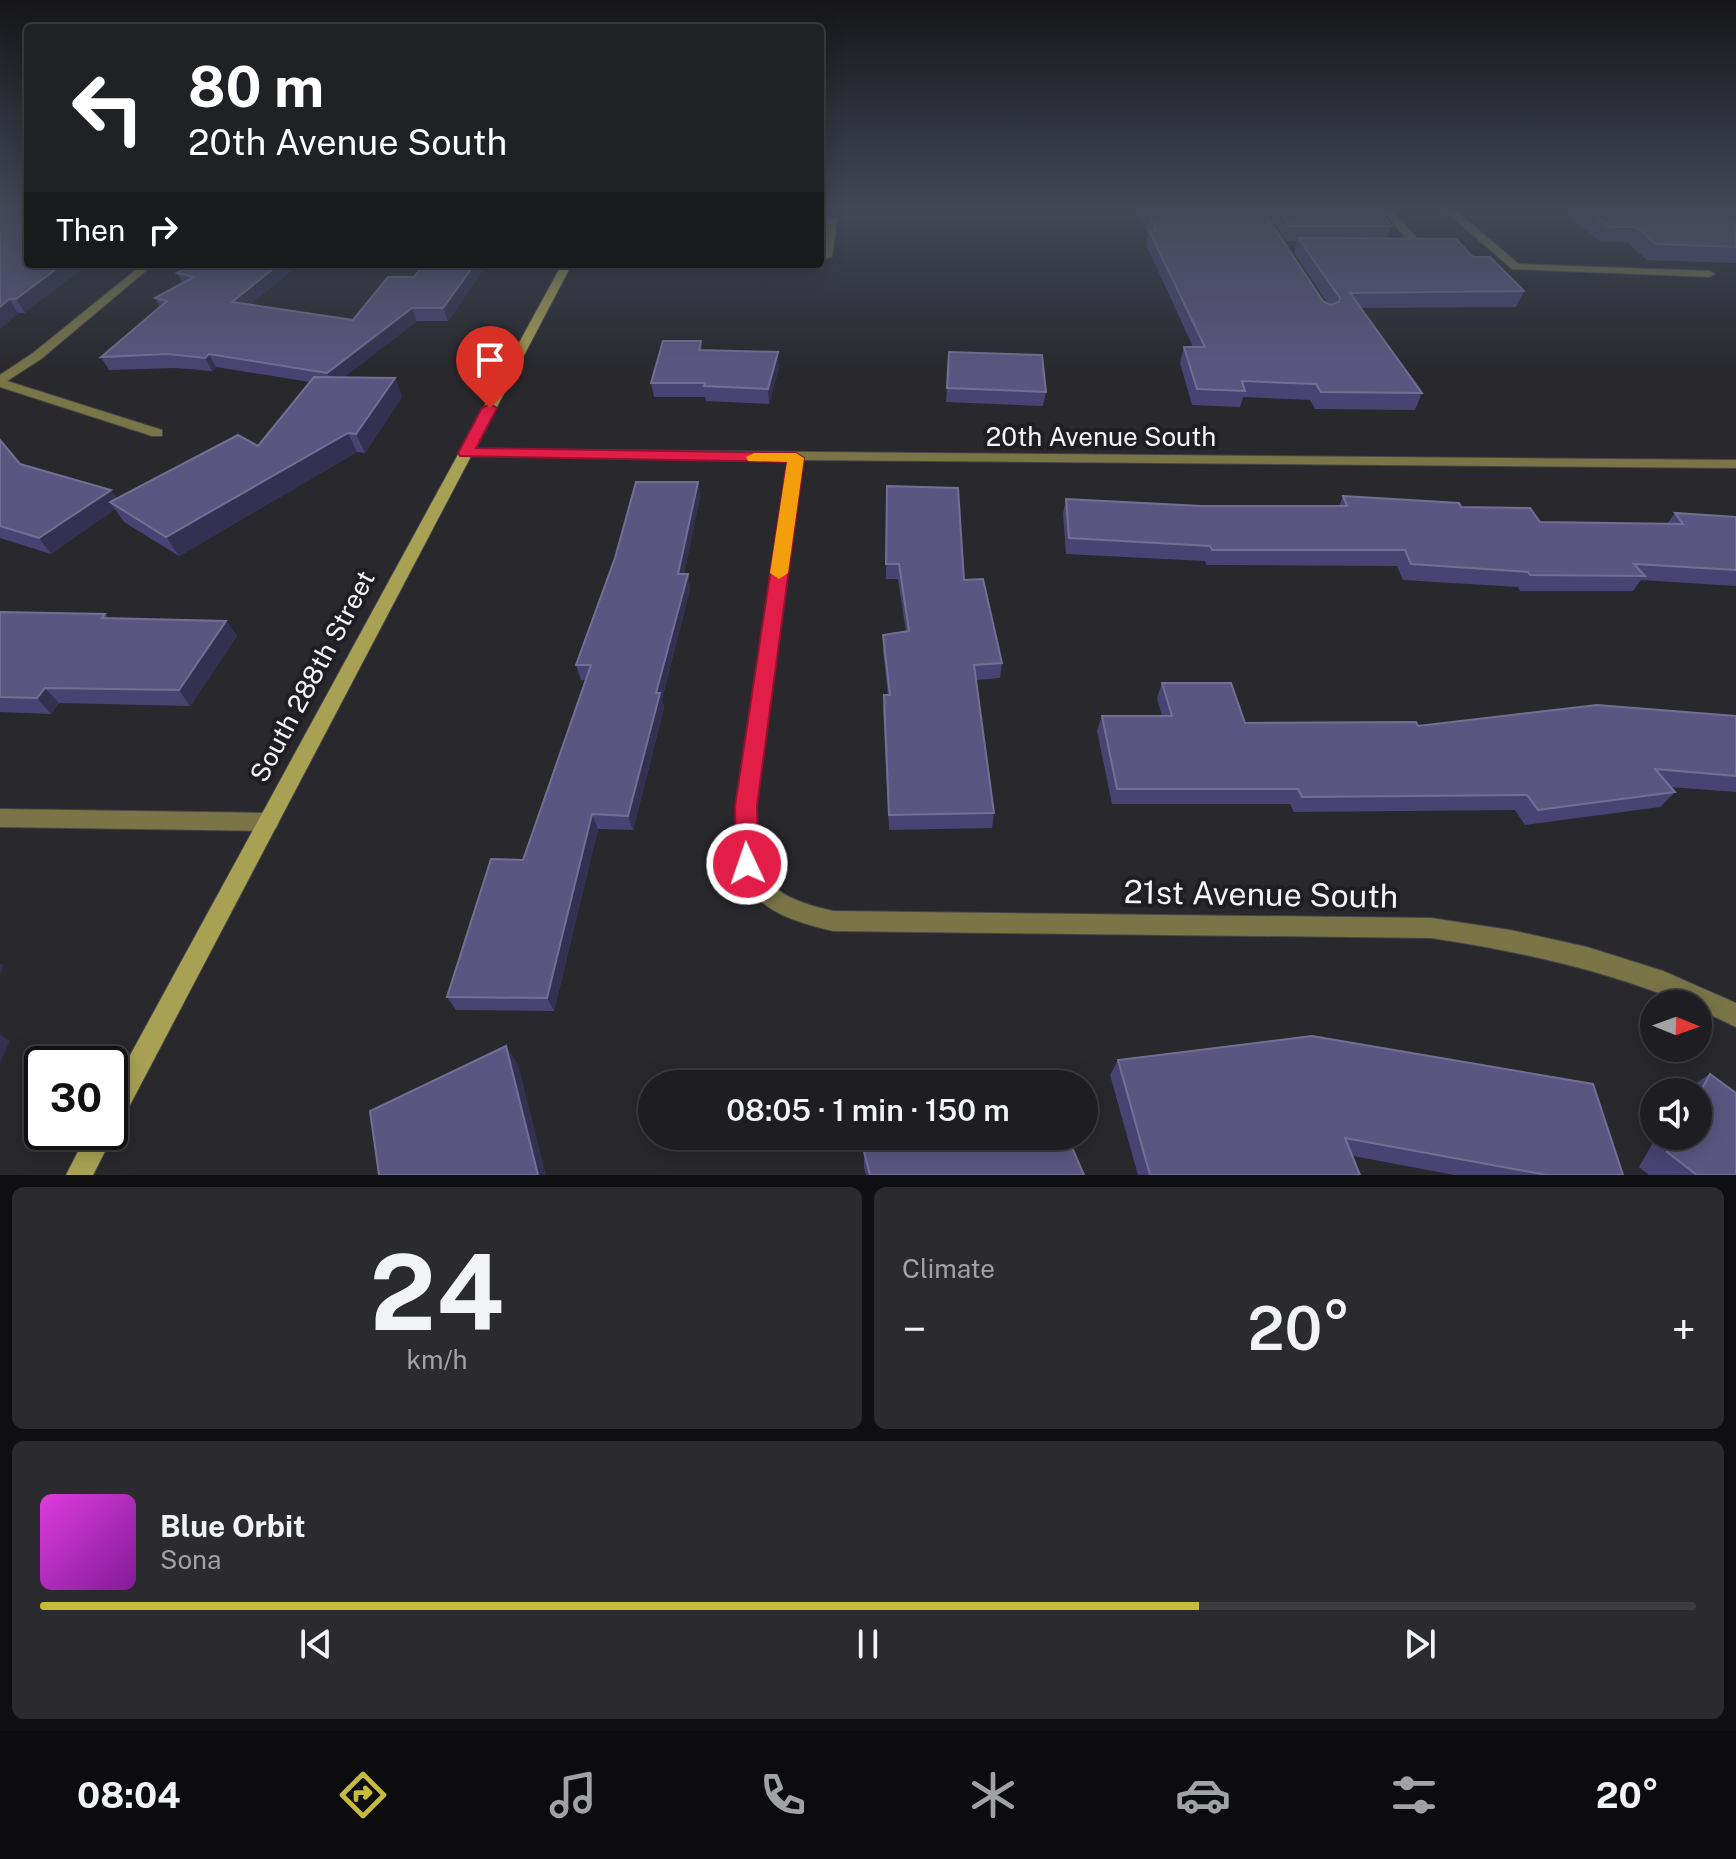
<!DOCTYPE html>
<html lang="en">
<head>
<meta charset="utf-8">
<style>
	:root { --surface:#1e1e22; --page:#2b2b2f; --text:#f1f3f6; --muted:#a1a2a5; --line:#3c3c40; --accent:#c7bb3c }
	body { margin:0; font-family:"Public Sans",sans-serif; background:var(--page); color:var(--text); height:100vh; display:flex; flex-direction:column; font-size:30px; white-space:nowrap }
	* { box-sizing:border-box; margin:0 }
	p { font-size:26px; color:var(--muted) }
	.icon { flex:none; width:44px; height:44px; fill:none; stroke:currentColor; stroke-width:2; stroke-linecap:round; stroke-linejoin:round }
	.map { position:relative; height:1175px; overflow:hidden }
	.panel { display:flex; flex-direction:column; gap:12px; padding:12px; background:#101013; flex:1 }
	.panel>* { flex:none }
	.top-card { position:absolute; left:24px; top:24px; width:800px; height:244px; border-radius:8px; box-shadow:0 4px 20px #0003,0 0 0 2px var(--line); background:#202124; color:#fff; overflow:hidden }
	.needle { width:52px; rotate:91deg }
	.tools { position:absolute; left:1640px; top:990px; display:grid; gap:16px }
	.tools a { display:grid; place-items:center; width:72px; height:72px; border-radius:50%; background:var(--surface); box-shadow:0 4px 20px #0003,0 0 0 2px var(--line); font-size:40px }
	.speed { position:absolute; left:24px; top:1046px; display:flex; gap:16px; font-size:40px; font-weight:700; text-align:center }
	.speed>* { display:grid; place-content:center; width:104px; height:104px; border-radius:50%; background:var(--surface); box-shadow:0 4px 20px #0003,0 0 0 2px var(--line); line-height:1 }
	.speed .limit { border:4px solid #111; border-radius:12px; background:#fff; color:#111 }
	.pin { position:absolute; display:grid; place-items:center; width:68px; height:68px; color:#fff; margin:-82px -34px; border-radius:50% 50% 50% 0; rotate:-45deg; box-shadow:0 0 8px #0007 }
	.pin .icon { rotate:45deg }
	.me { position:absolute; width:88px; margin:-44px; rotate:357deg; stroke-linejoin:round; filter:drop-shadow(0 0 6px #0008) }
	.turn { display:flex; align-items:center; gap:28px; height:168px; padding:0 32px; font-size:36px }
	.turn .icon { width:104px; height:104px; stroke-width:2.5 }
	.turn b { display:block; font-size:56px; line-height:68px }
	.then { display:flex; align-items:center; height:76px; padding:0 32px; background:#0003; gap:16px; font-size:30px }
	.big { font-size:60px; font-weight:600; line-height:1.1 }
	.panel .card { flex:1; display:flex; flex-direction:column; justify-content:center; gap:12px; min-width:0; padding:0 28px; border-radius:12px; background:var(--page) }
	.panel .dial { align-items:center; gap:0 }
	.dial b { font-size:104px; line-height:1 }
	.song { display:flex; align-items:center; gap:24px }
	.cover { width:96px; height:96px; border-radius:12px; background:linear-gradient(135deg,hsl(300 70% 55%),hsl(290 70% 35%)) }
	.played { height:8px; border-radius:4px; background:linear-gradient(90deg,var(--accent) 70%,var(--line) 70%) }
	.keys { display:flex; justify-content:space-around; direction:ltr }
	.heat { display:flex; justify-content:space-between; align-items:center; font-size:44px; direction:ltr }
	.panel .tiles { flex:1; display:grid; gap:12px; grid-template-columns:1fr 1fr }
	.card:last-child { grid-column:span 2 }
	.trip { position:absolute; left:638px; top:1070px; width:460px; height:80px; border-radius:40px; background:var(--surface); box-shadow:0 4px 20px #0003,0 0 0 2px var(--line); font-weight:600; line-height:80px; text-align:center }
	.tabs { display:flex; height:128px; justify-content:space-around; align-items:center; background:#0c0c0e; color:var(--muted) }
	.tabs .icon { width:56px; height:56px }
	.tabs .on { color:var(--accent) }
	.tabs b { font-size:36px; color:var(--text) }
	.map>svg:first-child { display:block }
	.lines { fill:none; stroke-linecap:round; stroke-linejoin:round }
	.service-casing { stroke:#454549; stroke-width:2 }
	.minor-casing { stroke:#454549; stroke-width:2 }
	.secondary-casing { stroke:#454549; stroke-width:2 }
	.service { fill:#797547; fill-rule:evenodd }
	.minor { fill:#797547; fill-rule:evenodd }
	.secondary { fill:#a8a154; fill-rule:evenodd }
	.wall { fill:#494373 }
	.shaded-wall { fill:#343051 }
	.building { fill:#5b5681; stroke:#736f94; stroke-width:2 }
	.route { fill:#e11d48; stroke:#92132f; stroke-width:2 }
	.slow { fill:#f59e0b }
	.labels { text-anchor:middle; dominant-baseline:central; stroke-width:8; stroke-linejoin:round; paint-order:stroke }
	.street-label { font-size:26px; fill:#f4f4f8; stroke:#1f1f23 }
	.near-street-label { font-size:32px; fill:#f4f4f8; stroke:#1f1f23 }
</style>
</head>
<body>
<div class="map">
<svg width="1736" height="1175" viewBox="0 0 1736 1175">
	<rect width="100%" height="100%" fill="#28282d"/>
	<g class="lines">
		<!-- service casing -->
		<g class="service-casing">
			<g id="service">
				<path d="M 820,215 L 837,219 L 832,257 L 820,260 L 827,221 L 820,221 Z"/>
				<path d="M 1516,264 L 1710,271 L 1715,274 L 1710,277 L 1512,269 L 1511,267 Z"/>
			</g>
		</g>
		<!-- minor casing -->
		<g class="minor-casing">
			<g id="minor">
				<path d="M 1381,209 L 1391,209 L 1423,245 L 1423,249 L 1407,249 L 1406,247 L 1411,244 Z"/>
				<path d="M 1443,209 L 1454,209 L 1520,265 L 1520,269 L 1512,269 Z"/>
				<path d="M 143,264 L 154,264 L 41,359 L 7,381 L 162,430 L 162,436 L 152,436 L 0,387 L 0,375 L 33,353 Z"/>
				<path d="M 465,449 L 1736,460 L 1736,468 L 803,460 L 756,806 C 756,876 762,895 833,911 L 1431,918 L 1510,930 L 1587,947 L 1663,971 L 1736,1003 L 1736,1027 L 1698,1009 L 1698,1004 L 1687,1004 C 1605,970 1519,951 1431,938 L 833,931 C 751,912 735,890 736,806 L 789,460 L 460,456 L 458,453 L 460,450 Z"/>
				<path d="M 0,809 L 269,813 L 276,816 L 279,822 L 276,828 L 269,831 L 0,827 Z"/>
			</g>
		</g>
		<!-- secondary casing -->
		<g class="secondary-casing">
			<path id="secondary" d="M 562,264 L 572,264 L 119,1126 L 113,1128 L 115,1132 L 93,1175 L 66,1175 L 88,1132 L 110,1132 L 110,1092 Z"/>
		</g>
		<!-- service -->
		<use href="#service" class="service"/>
		<!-- minor -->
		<use href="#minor" class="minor"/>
		<!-- secondary -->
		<use href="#secondary" class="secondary"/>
	</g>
	<!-- wall -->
	<g class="wall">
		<path d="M 0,209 L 25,313 L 18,313 L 0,329 Z"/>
		<path d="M 1136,209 L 1262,209 L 1323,301 L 1328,304 L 1294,253 L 1297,241 L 1286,241 L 1265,209 L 1377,209 L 1392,226 L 1387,238 L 1473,257 L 1524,291 L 1516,307 L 1361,308 L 1422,393 L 1415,410 L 1315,409 L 1310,400 L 1243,397 L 1240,407 L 1192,405 L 1180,363 L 1184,347 L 1193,347 L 1146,244 L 1148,234 Z"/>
		<path d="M 1573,209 L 1736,209 L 1736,263 L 1647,260 L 1627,242 L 1601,242 L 1572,220 Z"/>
		<path d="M 190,264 L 299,264 L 251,304 L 353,320 L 414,277 L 487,264 L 448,321 L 417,321 L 344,377 L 395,378 L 402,397 L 365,453 L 357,452 L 179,556 L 124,522 L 115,509 L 51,554 L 0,538 L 0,440 L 20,464 L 111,490 L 117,499 L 258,446 L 310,382 L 216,367 L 212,371 L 175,368 L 109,370 L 101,357 L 160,307 L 155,298 L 182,283 L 177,273 Z"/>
		<path d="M 701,341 L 702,350 L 779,367 L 769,404 L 706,401 L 705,397 L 654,397 L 651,383 Z"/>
		<path d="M 949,352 L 1046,392 L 1043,406 L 946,402 Z"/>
		<path d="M 698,482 L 700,497 L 684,574 L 688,574 L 690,589 L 662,699 L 664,708 L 633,830 L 598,829 L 554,1011 L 456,1010 L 447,997 L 523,860 L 585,680 L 581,680 L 576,665 Z"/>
		<path d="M 887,486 L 964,580 L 1002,663 L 1000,678 L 976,680 L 994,813 L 992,828 L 889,830 L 883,710 L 884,695 L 888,695 L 883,651 L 883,635 L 906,632 L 898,579 L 886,579 Z"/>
		<path d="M 1343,496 L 1461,507 L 1540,522 L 1667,524 L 1675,513 L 1736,517 L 1736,586 L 1641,580 L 1633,591 L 1520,591 L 1518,587 L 1403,580 L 1397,566 L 1206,565 L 1205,561 L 1066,554 L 1063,514 L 1066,499 L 1202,506 L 1339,506 Z"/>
		<path d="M 0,612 L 105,614 L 109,618 L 226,621 L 237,636 L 190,706 L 59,703 L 51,714 L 0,712 Z"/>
		<path d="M 1162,683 L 1245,723 L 1418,726 L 1736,716 L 1736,792 L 1670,787 L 1675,792 L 1660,807 L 1525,825 L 1515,810 L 1294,812 L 1290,804 L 1112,804 L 1097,731 L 1102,716 L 1162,716 L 1157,698 Z"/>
		<path d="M 1118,1060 L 1623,1175 L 1454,1175 L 1353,1156 L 1360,1175 L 1138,1175 L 1110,1075 Z"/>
		<path d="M 1710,1074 L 1698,1096 L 1698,1092 L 1682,1092 Z"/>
		<path d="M 1657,1136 L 1698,1136 L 1736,1175 L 1649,1175 L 1639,1167 Z"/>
		<path d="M 864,1152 L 1084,1175 L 866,1175 L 864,1168 Z"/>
	</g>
	<!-- shaded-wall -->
	<g class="shaded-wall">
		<path d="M 63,264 L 88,264 L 25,313 L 16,299 Z"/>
		<path d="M 279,264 L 299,264 L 239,314 L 232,302 Z"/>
		<path d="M 475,264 L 487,264 L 448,321 L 443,308 Z"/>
		<path d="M 9,299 L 18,313 L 0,329 L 0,307 Z"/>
		<path d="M 412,308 L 417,321 L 333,386 L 327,373 Z"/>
		<path d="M 778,352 L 779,367 L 769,404 L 768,389 Z"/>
		<path d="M 209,354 L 216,367 L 212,371 L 205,358 Z"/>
		<path d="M 395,378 L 402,397 L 365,453 L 356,434 Z"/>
		<path d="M 348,433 L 357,452 L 179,556 L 166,537 Z"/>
		<path d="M 698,482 L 700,497 L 681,589 L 678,574 Z"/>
		<path d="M 111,490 L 122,505 L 110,502 L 115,509 L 51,554 L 39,538 Z"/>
		<path d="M 688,574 L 690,589 L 662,699 L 664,708 L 633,830 L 628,816 L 656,693 Z"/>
		<path d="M 226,621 L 237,636 L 190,706 L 179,690 Z"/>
		<path d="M 45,688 L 59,703 L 51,714 L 37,698 Z"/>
		<path d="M 592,814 L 598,829 L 554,1011 L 547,998 Z"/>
		<path d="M 0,963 L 4,966 L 0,974 Z"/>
		<path d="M 0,1034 L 10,1041 L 0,1062 Z"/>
		<path d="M 506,1046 L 518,1064 L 546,1175 L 538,1175 Z"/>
	</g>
	<!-- building -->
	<g class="building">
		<path d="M 0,209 L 28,209 L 28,264 L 63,264 L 16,299 L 9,299 L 0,307 Z"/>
		<path d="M 1146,209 L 1262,209 L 1323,301 L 1330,305 L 1339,302 L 1340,298 L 1298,238 L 1456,239 L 1473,257 L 1490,257 L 1524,291 L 1350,293 L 1422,393 L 1321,392 L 1316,384 L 1242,381 L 1245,391 L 1197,389 L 1184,347 L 1205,347 L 1149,230 L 1156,230 Z"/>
		<path d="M 1278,209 L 1377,209 L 1392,226 L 1290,226 Z"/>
		<path d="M 1586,209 L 1736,209 L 1736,247 L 1656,244 L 1636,227 L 1610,227 Z"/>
		<path d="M 190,264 L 279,264 L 232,302 L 353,320 L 388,277 L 414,277 L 424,264 L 475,264 L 443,308 L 412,308 L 327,373 L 209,354 L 205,358 L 168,354 L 101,357 L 167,301 L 155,298 L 194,277 L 177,273 Z"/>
		<path d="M 663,341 L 701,341 L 699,350 L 778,352 L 768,389 L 704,386 L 705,383 L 651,383 Z"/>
		<path d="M 949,352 L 1042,355 L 1046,392 L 947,388 Z"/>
		<path d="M 314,377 L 395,378 L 356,434 L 348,433 L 166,537 L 110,502 L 238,435 L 258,446 Z"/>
		<path d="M 0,440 L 20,464 L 111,490 L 39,538 L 0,526 Z"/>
		<path d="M 636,482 L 698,482 L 678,574 L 688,574 L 656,693 L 660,693 L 628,816 L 592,814 L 547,998 L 447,997 L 491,859 L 523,860 L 591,665 L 576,665 L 615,558 Z"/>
		<path d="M 887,486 L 958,488 L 964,580 L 983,579 L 1002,663 L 974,665 L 994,813 L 889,815 L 884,695 L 890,695 L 883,635 L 909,631 L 899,564 L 886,564 Z"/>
		<path d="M 1343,496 L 1459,503 L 1461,507 L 1530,508 L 1540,522 L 1683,524 L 1675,513 L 1736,517 L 1736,570 L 1634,564 L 1645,576 L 1530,575 L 1528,572 L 1411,564 L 1405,550 L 1212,550 L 1210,546 L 1069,538 L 1066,499 L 1202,506 L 1347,506 Z"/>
		<path d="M 0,612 L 105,614 L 102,618 L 226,621 L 179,690 L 45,688 L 37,698 L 0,697 Z"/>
		<path d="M 1162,683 L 1231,683 L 1245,723 L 1416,722 L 1418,726 L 1597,705 L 1736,716 L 1736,776 L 1655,769 L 1675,792 L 1538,810 L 1527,795 L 1302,797 L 1298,789 L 1117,789 L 1102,716 L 1172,716 Z"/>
		<path d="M 1312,1036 L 1593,1084 L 1623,1175 L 1547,1175 L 1345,1138 L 1360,1175 L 1150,1175 L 1118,1060 Z"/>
		<path d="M 506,1046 L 538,1175 L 379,1175 L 370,1111 Z"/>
		<path d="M 1710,1074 L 1736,1093 L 1736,1175 L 1697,1175 L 1667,1152 L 1676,1136 L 1698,1136 L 1698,1096 Z"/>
		<path d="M 908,1136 L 1067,1136 L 1084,1175 L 870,1175 L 864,1152 Z"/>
	</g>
	<!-- sky -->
	<linearGradient id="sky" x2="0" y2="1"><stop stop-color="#161619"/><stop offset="0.56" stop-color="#424857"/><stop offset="1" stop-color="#424857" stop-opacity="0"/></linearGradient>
	<rect width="1736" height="374" fill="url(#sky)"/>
	<!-- route -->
	<path class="route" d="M 490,404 L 497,408 L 476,448 L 796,453 L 804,458 L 757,806 L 759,864 L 756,871 L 747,874 L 739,871 L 736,864 L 735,806 L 787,462 L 460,456 L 458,453 L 482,408 Z"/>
	<!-- slow -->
	<path class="slow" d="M 754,453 L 796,453 L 804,458 L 788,573 L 779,579 L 770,573 L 787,462 L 748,461 L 746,457 Z"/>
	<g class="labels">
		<!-- street labels -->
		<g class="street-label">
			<text x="1101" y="436">20th Avenue South</text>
			<text transform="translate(312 676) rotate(-62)">South 288th Street</text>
		</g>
		<!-- near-street labels -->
		<g class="near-street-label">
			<text transform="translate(1261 894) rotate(1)">21st Avenue South</text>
		</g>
	</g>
</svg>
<div class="tools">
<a><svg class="needle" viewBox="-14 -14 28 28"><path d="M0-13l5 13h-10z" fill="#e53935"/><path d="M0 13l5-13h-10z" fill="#a1a2a5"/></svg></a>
<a><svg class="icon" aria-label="sound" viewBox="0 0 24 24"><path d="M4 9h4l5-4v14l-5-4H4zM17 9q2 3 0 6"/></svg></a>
</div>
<div class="speed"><div class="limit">30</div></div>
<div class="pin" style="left:490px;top:408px;background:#d93025"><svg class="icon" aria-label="arrive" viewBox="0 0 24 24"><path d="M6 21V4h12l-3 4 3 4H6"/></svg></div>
<svg class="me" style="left:747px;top:864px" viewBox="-20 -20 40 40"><circle r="17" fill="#e11d48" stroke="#fff" stroke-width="3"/><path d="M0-11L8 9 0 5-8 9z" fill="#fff"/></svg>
<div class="trip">08:05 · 1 min · 150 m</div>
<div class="top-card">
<div class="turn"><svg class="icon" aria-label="left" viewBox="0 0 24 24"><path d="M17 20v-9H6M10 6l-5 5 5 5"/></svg><div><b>80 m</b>20th Avenue South</div></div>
<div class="then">Then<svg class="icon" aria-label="right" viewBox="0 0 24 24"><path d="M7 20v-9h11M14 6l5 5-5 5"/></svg></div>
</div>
</div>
<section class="panel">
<div class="tiles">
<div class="card dial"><b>24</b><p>km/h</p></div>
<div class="card"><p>Climate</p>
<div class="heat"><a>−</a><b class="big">20°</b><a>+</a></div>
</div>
<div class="card">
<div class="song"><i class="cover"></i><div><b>Blue Orbit</b><p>Sona</p></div></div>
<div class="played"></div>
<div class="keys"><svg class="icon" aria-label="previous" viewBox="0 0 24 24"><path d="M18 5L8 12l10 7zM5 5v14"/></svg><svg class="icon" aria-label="pause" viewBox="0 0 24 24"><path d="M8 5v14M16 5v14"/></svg><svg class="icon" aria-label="next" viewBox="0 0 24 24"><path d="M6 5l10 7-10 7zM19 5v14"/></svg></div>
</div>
</div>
</section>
<nav class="tabs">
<b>08:04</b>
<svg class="icon on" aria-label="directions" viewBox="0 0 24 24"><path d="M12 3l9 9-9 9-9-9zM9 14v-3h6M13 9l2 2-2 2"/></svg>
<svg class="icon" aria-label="music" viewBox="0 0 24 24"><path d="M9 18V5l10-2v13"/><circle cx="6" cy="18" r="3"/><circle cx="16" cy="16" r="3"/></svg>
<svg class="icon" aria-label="phone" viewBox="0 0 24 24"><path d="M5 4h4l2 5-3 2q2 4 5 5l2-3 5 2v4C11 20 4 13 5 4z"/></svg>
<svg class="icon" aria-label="climate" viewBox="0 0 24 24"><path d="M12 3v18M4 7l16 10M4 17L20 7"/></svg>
<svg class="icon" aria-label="car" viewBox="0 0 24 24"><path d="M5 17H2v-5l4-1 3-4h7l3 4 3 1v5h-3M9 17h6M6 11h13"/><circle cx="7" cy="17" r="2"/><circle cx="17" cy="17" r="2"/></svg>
<svg class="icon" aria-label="filters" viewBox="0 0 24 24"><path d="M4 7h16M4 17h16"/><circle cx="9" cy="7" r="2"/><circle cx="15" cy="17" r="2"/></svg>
<b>20°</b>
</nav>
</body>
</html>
